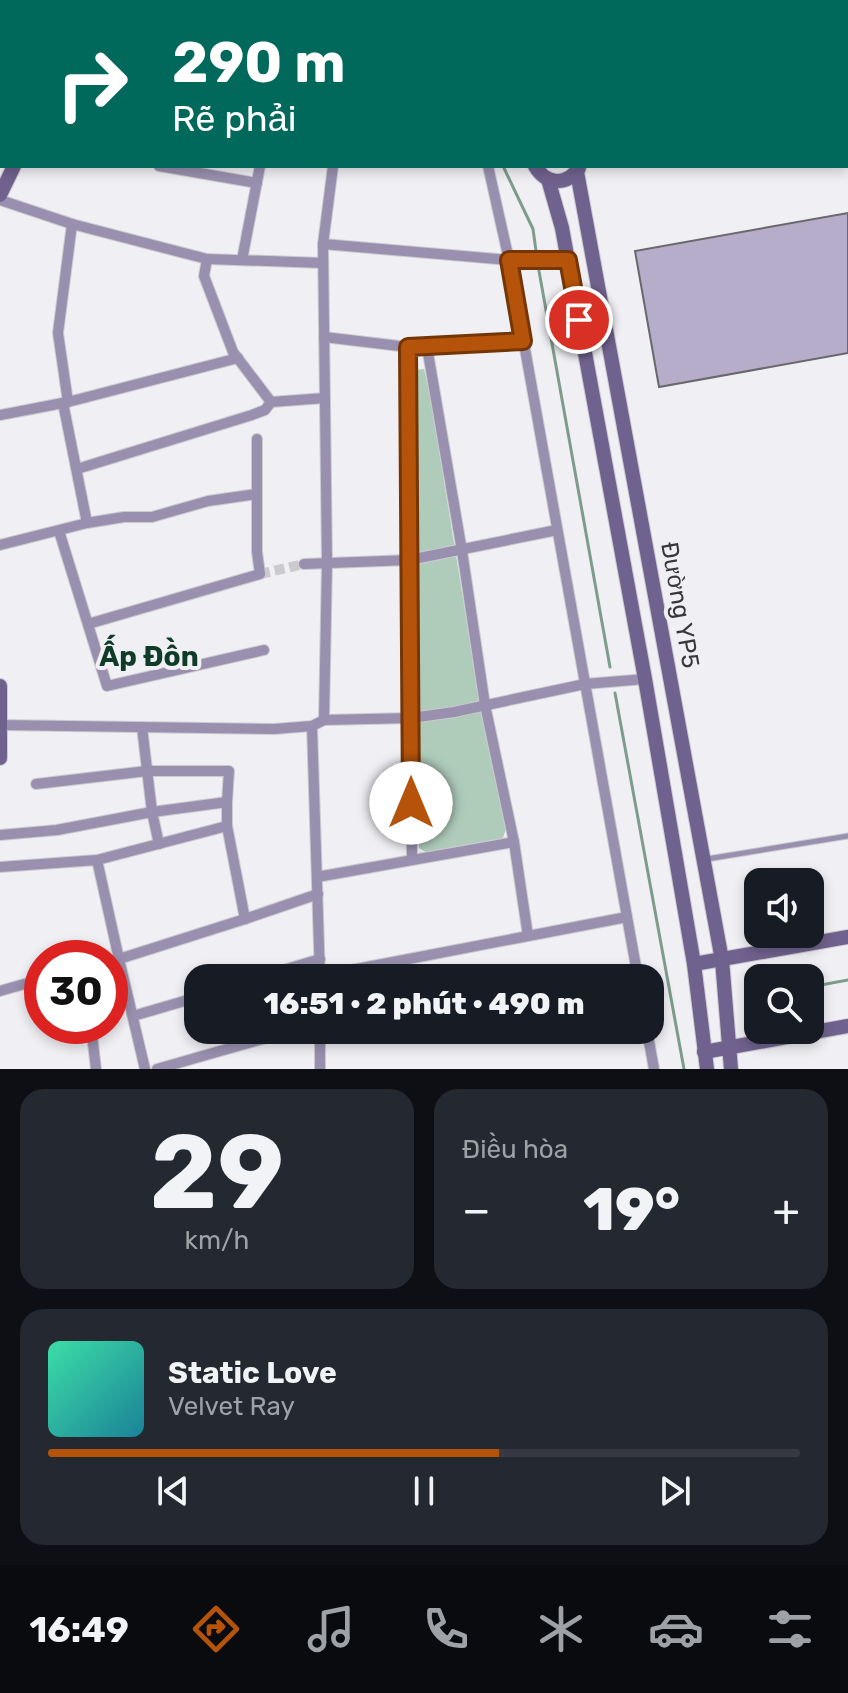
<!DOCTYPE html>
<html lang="vi">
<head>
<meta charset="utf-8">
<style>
	:root { --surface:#171b24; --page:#242831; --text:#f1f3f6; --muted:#9ea1a6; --line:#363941; --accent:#b45309 }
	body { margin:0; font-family:Rubik,sans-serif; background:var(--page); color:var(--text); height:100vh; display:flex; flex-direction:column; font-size:30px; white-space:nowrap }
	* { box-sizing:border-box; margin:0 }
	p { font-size:26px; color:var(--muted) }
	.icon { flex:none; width:44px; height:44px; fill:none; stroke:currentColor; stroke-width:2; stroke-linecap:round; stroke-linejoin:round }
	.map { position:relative; height:1069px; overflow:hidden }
	.sheet { display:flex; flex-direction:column; gap:20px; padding:20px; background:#0d0f14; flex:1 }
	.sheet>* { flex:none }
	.guide { position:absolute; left:0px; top:0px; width:848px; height:168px; box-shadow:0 4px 12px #0003; background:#00695c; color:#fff; overflow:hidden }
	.fabs { position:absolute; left:744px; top:868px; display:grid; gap:16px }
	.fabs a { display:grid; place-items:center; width:80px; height:80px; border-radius:16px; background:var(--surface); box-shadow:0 4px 12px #0003; font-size:40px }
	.speed { position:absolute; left:24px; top:940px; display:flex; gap:16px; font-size:40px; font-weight:700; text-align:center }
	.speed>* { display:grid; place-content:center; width:104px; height:104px; border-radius:50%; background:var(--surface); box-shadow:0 4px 12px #0003; line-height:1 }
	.speed .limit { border:12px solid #d22; background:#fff; color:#111 }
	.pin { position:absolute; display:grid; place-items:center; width:68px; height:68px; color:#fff; margin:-34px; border:4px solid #fff; border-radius:50%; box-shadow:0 2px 8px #0007 }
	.me { position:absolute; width:88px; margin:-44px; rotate:0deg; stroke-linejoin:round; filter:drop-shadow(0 0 6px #0008) }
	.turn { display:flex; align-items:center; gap:28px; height:168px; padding:0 40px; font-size:36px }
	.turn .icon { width:104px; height:104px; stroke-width:2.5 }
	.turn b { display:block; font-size:56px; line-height:68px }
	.big { font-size:60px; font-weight:800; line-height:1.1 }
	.sheet .tile { flex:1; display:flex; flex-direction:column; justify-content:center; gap:12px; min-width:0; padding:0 28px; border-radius:24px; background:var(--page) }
	.sheet .dial { align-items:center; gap:0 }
	.dial b { font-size:104px; line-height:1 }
	.song { display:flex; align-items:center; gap:24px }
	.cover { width:96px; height:96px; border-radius:12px; background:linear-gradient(135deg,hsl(160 70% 55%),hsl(190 70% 35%)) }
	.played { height:8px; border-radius:4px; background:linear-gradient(90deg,var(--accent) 60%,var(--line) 60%) }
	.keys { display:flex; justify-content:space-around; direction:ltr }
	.heat { display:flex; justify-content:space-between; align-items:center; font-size:44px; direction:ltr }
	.sheet .tiles { flex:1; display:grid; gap:20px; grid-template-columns:1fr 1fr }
	.tile:last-child { grid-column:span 2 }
	.trip { position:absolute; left:184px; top:964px; width:480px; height:80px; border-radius:24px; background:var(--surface); box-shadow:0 4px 12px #0003; font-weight:800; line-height:80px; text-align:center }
	.tabs { display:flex; height:128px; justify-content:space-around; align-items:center; background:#090b0e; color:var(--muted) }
	.tabs .icon { width:56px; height:56px }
	.tabs .on { color:var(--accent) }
	.tabs b { font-size:36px; color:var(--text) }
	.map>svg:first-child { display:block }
	.green { fill:#afccbb }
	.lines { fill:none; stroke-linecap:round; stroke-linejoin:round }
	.stream { stroke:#7d9c8b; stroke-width:3 }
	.building { fill:#b5adca; stroke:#6a686d; stroke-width:2 }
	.street-tunnel { stroke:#cbcacf; stroke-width:10; stroke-dasharray:10 5; stroke-linecap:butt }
	.lane-casing { stroke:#cbcacf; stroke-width:7 }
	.street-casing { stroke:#cbcacf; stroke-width:12 }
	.secondary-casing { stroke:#cbcacf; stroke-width:16 }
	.lane { stroke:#9990af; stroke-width:5 }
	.street { stroke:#9990af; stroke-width:10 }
	.secondary { stroke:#70628e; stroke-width:14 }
	.route-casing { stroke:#753606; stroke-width:20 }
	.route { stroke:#b45309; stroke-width:14 }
	.labels { text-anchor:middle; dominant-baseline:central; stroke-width:8; stroke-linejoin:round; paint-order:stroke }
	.street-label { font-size:24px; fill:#383739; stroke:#f0eff4 }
	.quarter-label { font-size:28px; font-weight:bold; fill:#0f3c29; stroke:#f0eff4 }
</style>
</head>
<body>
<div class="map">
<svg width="848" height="1069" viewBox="0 0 848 1069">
	<rect width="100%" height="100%" fill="#f0eff4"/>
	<!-- green -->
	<path class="green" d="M 424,369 L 429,389 L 482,715 L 506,829 L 503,838 L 427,853 L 419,848 L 414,370 Z"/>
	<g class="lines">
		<!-- stream -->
		<g class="stream">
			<path d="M 495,2 L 496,0"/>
			<path d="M 503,166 L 533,229 L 536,251"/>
			<path d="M 539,271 L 610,667"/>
			<path d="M 615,693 L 684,1069"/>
			<path d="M 810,987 L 848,980"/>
			<path d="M 756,997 L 758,997"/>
		</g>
	</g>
	<!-- building -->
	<path class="building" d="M 848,213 L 848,353 L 659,387 L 635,251 Z"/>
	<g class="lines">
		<!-- street-tunnel -->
		<path class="street-tunnel" d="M 260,574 L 304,564"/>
		<!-- lane casing -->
		<g class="lane-casing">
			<g id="lane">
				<path d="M 768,2 L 768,0"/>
				<path d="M 786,2 L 786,0"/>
				<path d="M 846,112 L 848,112"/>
				<path d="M 707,859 L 848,836"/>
			</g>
		</g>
		<!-- street casing -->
		<g class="street-casing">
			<g id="street">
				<path d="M 87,2 L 88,0"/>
				<path d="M 159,166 L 257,183"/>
				<path d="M 488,166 L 509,260 L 638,978"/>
				<path d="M 0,200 L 72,224 L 58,333 L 68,402 L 0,415"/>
				<path d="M 72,224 L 207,259"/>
				<path d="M 323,244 L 333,166"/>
				<path d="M 242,260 L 260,166"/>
				<path d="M 323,263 L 207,259 L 204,276 L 233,352 L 271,402 L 325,398"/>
				<path d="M 324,337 L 408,347 L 523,341"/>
				<path d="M 408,347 L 412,859"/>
				<path d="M 427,347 L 462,551 L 485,705 L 514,842 L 528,936"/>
				<path d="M 68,402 L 238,358"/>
				<path d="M 63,403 L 87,523"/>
				<path d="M 77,469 L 252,415 L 265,410 L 271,402"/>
				<path d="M 59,531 L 107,686 L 264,650"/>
				<path d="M 0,545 L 87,523 L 124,517 L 152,517 L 208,501 L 257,494"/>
				<path d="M 304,564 L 409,560 L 557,530"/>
				<path d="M 88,624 L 260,574 L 257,552 L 257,439"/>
				<path d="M 324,720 L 327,562 L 323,244 L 509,260 L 568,260"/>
				<path d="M 0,725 L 274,729 L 312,726 L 324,720 L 411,718 L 454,712 L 585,684 L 645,679"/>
				<path d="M 312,726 L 320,978"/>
				<path d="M 36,784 L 147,771 L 229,771 L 227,802"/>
				<path d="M 0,835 L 57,830 L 152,812 L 142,727"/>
				<path d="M 159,844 L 152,812 L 227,802 L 227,826"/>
				<path d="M 0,867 L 97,860 L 119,959 L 245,919 L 227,826 L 97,860"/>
				<path d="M 317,877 L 514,842"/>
				<path d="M 245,919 L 318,894"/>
				<path d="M 110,961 L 119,959 L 145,1069"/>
				<path d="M 320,976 L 627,917"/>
				<path d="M 257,978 L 320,959"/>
				<path d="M 0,991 L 42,979"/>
				<path d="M 133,1016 L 198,997"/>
				<path d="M 91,1026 L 96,1069"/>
				<path d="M 647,1030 L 654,1069"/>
				<path d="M 157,1069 L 294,1030"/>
				<path d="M 320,1069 L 320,1030"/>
			</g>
		</g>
		<!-- secondary casing -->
		<g class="secondary-casing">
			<g id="secondary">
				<path d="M 546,2 L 546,0"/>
				<path d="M 569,2 L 569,0"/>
				<path d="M 0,34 L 2,35"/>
				<path d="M 0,55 L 2,55"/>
				<path d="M 846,147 L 848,147"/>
				<path d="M 535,166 C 546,185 567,186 579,168"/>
				<path d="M 577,172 L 722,960 L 731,1069"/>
				<path d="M 548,179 L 562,228 L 645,679 L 694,964 L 707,1069"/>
				<path d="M 0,195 L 14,166"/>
				<path d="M 0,686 L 0,758"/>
				<path d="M 694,964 L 848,937"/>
				<path d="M 704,1052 L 848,1026"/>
			</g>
		</g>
		<!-- lane -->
		<use href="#lane" class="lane"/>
		<!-- street -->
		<use href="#street" class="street"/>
		<!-- secondary -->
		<use href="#secondary" class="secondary"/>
	</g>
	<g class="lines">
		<!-- route casing -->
		<g class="route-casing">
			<path id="route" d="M 411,803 L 408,347 L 523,341 L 509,260 L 568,260 L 579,320"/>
		</g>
		<!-- route -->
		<use href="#route" class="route"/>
	</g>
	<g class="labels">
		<!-- street labels -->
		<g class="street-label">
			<text transform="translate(680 605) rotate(80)">Đường YP5</text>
		</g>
		<!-- quarter labels -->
		<g class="quarter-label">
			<text x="149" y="656">Ấp Đồn</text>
		</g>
	</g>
</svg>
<div class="fabs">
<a><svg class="icon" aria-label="sound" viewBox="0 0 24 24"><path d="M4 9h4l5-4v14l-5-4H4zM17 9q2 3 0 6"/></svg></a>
<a><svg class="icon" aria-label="search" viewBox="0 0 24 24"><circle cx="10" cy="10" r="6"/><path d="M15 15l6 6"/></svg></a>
</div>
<div class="speed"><div class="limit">30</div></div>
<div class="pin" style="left:579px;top:320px;background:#d93025"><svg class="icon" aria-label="arrive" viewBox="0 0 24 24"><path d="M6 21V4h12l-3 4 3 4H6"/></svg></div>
<svg class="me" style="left:411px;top:803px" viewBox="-20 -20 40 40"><circle r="19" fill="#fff"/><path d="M0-13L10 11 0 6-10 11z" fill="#b45309"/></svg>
<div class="trip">16:51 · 2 phút · 490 m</div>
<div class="guide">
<div class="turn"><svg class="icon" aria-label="right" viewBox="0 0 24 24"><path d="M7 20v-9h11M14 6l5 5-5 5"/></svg><div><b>290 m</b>Rẽ phải</div></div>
</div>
</div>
<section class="sheet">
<div class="tiles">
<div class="tile dial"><b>29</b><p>km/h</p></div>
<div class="tile"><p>Điều hòa</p>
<div class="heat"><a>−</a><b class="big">19°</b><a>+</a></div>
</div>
<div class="tile">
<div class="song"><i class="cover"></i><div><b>Static Love</b><p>Velvet Ray</p></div></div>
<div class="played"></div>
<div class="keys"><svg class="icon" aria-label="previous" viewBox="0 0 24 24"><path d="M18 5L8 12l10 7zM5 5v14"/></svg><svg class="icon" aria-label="pause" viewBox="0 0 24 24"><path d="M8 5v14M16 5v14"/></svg><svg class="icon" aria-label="next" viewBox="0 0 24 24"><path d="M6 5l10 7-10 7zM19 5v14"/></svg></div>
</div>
</div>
</section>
<nav class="tabs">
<b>16:49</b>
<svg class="icon on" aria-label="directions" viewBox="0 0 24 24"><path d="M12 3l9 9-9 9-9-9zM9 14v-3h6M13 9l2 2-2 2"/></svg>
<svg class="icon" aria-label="music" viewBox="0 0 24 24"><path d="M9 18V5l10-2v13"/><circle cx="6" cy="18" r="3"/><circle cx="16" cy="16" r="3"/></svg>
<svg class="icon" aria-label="phone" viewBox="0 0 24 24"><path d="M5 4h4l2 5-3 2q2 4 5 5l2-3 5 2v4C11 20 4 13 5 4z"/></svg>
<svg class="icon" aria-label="climate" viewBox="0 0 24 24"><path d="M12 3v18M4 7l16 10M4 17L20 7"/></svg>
<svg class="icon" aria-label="car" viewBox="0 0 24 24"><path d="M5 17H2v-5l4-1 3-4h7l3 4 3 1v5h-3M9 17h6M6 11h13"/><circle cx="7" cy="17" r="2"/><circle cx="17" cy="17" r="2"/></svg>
<svg class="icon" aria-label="filters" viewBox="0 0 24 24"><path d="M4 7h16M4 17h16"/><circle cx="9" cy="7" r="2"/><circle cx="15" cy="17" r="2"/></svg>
</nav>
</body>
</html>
